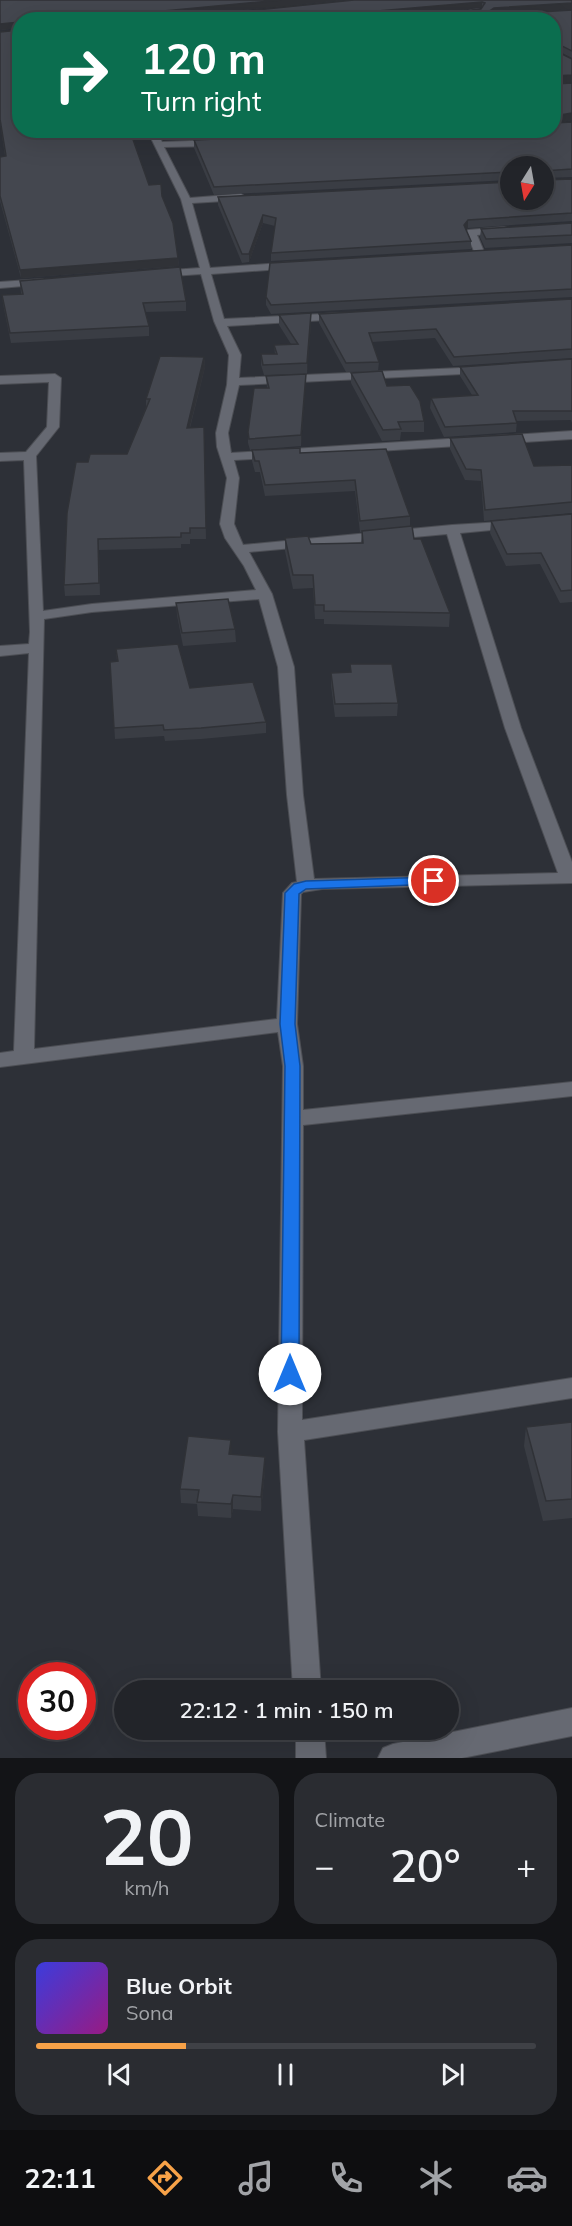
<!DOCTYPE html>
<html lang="en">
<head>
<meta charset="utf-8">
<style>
	:root { --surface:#222429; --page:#2a2c31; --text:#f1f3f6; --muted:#a2a4a8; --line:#3f4146; --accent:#f7a248 }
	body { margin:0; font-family:Mulish,sans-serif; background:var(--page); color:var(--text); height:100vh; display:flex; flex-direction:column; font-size:22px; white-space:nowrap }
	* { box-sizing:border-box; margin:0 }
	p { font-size:20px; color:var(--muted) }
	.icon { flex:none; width:33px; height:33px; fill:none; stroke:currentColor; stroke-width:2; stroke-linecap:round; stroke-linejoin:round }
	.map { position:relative; height:1758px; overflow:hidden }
	.side { display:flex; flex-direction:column; gap:15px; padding:15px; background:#131417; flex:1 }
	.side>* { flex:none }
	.guide { position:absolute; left:12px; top:12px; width:549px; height:126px; border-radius:24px; box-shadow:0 6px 24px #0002,0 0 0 2px var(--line); background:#0b6e4f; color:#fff; overflow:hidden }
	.needle { width:39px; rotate:191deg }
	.buttons { position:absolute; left:500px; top:156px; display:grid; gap:12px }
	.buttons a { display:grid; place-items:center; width:54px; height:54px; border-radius:50%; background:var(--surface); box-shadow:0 6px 24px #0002,0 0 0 2px var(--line); font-size:30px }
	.speed { position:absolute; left:18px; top:1662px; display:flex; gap:12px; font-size:30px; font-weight:700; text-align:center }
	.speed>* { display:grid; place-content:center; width:78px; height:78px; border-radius:50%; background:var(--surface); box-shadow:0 6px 24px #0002,0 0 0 2px var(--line); line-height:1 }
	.speed .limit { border:9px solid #d22; background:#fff; color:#111 }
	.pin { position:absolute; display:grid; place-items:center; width:51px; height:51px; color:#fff; margin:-26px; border:3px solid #fff; border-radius:50%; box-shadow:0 2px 6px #0007 }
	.me { position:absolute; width:66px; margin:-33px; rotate:0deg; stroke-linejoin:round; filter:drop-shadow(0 0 4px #0008) }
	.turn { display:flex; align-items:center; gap:21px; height:126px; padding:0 30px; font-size:27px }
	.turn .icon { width:78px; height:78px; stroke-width:2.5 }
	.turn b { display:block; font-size:42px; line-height:51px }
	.big { font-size:45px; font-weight:600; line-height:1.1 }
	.side .widget { flex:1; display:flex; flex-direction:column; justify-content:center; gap:9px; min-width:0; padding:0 21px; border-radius:24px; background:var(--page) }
	.side .dial { align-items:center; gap:0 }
	.dial b { font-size:78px; line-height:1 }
	.song { display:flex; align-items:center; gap:18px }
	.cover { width:72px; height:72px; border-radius:9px; background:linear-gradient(135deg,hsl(240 70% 55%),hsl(310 70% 35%)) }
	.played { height:6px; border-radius:3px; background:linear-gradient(90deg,var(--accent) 30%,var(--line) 30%) }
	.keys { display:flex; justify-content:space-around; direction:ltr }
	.heat { display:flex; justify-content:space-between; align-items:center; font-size:33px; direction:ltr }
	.side .tiles { flex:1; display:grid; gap:15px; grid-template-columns:1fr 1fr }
	.widget:last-child { grid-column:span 2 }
	.trip { position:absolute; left:114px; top:1680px; width:345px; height:60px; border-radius:30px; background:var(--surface); box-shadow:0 6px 24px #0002,0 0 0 2px var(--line); font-weight:600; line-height:60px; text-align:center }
	.menu { display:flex; height:96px; justify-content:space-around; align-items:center; background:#0e0e10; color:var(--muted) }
	.menu .icon { width:42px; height:42px }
	.menu .active { color:var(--accent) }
	.menu b { font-size:27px; color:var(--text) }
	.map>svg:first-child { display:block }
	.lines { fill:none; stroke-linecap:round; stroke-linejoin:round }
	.minor-casing { stroke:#4c4e54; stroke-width:2 }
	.minor { fill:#666972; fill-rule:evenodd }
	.wall { fill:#3a3d44; fill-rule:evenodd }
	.shaded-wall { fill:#303237 }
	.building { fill:#44474f; stroke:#303237; stroke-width:1.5; fill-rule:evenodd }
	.route { fill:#1a73e8; stroke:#114b97; stroke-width:1.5 }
</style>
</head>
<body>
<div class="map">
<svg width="572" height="1758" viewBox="0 0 572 1758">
	<rect width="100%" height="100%" fill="#2d3037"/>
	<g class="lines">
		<!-- minor casing -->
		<g class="minor-casing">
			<g id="minor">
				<path d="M 454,0 L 462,0 L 498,20 L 489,20 Z"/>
				<path d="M 147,130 L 156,130 L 162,142 L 219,140 L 223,143 L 219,146 L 164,147 L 190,198 L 241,194 L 246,197 L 241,200 L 192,203 L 210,268 L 295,262 L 300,265 L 295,268 L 211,274 L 224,319 L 343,313 L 348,316 L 343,319 L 227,326 L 241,355 L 239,378 L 483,367 L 489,370 L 483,373 L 239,385 L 228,433 L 231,453 L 572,431 L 572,439 L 234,460 L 239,478 L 234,524 L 243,545 L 452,525 L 518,521 L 520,524 L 518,527 L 513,528 L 460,533 L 521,728 L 572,862 L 572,883 L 322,889 L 303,892 L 301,894 L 297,1024 L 303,1066 L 303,1110 L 572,1082 L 572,1096 L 303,1125 L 302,1420 L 572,1378 L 572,1398 L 304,1440 L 321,1690 L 293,1690 L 278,1432 L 283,1066 L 278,1032 L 0,1067 L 0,1053 L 14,1051 L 29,653 L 0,656 L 0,646 L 29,644 L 30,632 L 24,460 L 0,461 L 0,453 L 26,452 L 47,427 L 49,382 L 0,384 L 0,376 L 55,374 L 61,378 L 59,427 L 36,456 L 43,611 L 92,604 L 256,590 L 244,566 L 225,538 L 220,524 L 227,478 L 217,447 L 216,433 L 227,385 L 229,355 L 214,321 L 201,274 L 158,277 L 153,274 L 158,271 L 200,268 L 181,199 ZM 447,534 L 505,728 L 558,873 L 314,879 L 303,795 L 294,667 L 272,594 L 249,552 ZM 259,599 L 278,667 L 287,795 L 297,882 L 292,883 L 283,893 L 277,1019 L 34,1049 L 44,619 L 92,612 Z"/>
				<path d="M 504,227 L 507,228 L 507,232 L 477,235 L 485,254 L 476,256 L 466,232 L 468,230 Z"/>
				<path d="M 43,279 L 48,282 L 47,284 L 0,288 L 0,282 Z"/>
				<path d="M 572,1708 L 572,1736 L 462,1758 L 378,1758 L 383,1748 L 393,1744 Z"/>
				<path d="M 296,1730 L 324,1730 L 326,1758 L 296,1758 Z"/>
			</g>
		</g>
		<!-- minor -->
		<use href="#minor" class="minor"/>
	</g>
	<!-- wall -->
	<g class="wall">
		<path d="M 0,0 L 344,0 L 185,16 L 196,16 L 354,0 L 572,0 L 572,9 L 497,15 L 572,10 L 572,58 L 554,49 L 554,20 L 20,20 L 20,28 L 0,30 ZM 481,8 L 481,9 L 410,16 L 399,16 Z"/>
		<path d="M 0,32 L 148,131 L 149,138 L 133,139 L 149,185 L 162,196 L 178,258 L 179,266 L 21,278 L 0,201 L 0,157 L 5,156 L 0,122 Z"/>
		<path d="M 554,50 L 572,59 L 572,82 L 554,83 L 555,84 L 572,83 L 572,120 L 557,123 L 572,122 L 572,177 L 543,178 L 510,166 L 510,180 L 214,195 L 194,148 L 194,140 L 554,130 Z"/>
		<path d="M 187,130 L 354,130 L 190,138 Z"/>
		<path d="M 572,179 L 572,221 L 468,228 L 466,230 L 471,241 L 471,249 L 271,261 L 271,253 L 275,226 L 263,223 L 249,262 L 242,263 L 218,205 L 218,197 Z"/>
		<path d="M 572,223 L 572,243 L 485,248 L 480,237 L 481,229 Z"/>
		<path d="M 572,245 L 572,297 L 271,314 L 266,305 L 266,297 Z"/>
		<path d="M 20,281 L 186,301 L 186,311 L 145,312 L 149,326 L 149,336 L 11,343 L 3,304 L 2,295 L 21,294 Z"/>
		<path d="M 572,299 L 572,358 L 453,366 L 435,338 L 372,342 L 379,362 L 378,371 L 346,372 L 319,323 L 319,314 Z"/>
		<path d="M 279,315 L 311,323 L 307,374 L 264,375 L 261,365 L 261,354 L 275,354 L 274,345 L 291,344 L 279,325 Z"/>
		<path d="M 204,357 L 205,367 L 190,428 L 204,427 L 206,539 L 190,539 L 190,544 L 181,544 L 181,548 L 99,550 L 100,595 L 65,596 L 64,585 L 88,462 L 127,454 L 146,407 L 146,399 Z"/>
		<path d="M 572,359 L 572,423 L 571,420 L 517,421 L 516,432 L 444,437 L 430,408 L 431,398 L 472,395 L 460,376 L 460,367 Z"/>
		<path d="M 351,373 L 387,386 L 424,421 L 424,432 L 401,432 L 400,440 L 382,441 L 351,383 Z"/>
		<path d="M 306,374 L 301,446 L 250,450 L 248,443 L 248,432 L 267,388 L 266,376 Z"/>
		<path d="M 450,438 L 534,466 L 572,465 L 572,513 L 484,521 L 481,481 L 465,480 L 450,449 Z"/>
		<path d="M 386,449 L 410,516 L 410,527 L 414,539 L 450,613 L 449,627 L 324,624 L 324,619 L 315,619 L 313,588 L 293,589 L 285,551 L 285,538 L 311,544 L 361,543 L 362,532 L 360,532 L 355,491 L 265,496 L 260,472 L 255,472 L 252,461 L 252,450 L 300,453 Z"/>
		<path d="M 572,514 L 572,602 L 560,603 L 540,564 L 506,566 L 490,533 L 491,521 Z"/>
		<path d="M 176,603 L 235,629 L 236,642 L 183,646 L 177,615 Z"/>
		<path d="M 116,649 L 190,688 L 266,722 L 266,733 L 201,739 L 165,741 L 164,736 L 115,739 L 110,662 L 117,662 Z"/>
		<path d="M 350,664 L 398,703 L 397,716 L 335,717 L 331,685 L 331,673 L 350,672 Z"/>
		<path d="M 572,1422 L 572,1518 L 543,1521 L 524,1446 L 526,1427 Z"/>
		<path d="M 232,1455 L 265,1471 L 261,1511 L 233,1509 L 231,1518 L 198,1516 L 197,1504 L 181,1503 L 180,1489 Z"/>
	</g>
	<!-- shaded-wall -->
	<g class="shaded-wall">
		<path d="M 281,0 L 344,0 L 164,18 L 162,15 L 164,11 Z"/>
		<path d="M 482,2 L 482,8 L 378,18 L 377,15 L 378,11 Z"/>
		<path d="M 572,3 L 572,9 L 494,15 L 488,19 L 488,12 L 494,8 Z"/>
		<path d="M 19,21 L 20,28 L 0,30 L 0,24 Z"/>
		<path d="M 572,75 L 572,82 L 554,83 L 554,76 Z"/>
		<path d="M 572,113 L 572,120 L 554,124 L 554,116 Z"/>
		<path d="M 263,215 L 263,223 L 249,262 L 249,254 Z"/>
		<path d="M 468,220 L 468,228 L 464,233 L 464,225 Z"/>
		<path d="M 178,258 L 179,266 L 21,278 L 20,270 Z"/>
		<path d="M 311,313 L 311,323 L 307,374 L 307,363 Z"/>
		<path d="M 204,357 L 205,367 L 187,438 L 187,428 Z"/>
		<path d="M 306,374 L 306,385 L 301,446 L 301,435 Z"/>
		<path d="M 231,1440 L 232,1454 L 229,1454 Z"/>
		<path d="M 265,1457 L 265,1471 L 261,1511 L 261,1497 Z"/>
		<path d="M 233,1495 L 233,1509 L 231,1518 L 231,1504 Z"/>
	</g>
	<!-- building -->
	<g class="building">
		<path d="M 0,0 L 281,0 L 164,11 L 162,15 L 196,16 L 354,0 L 572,0 L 572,3 L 494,8 L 488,12 L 490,15 L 572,10 L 572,51 L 554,42 L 554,20 L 20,20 L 20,22 L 0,24 ZM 482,2 L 485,3 L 481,9 L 410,16 L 377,15 L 378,11 Z"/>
		<path d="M 20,30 L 20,130 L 148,130 L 130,131 L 149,185 L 161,184 L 162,196 L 173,223 L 178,258 L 20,270 L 0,196 L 0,157 L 6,156 L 0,119 L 0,32 Z"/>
		<path d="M 554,50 L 572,59 L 572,75 L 554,76 Z"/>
		<path d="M 554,83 L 555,84 L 572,83 L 572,113 L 554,116 Z"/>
		<path d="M 554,120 L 555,123 L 572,122 L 572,169 L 543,171 L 543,166 L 510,166 L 510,172 L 214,187 L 194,140 L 417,130 L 554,130 Z"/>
		<path d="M 543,178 L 544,180 L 572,179 L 572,213 L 468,220 L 464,225 L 471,241 L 271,253 L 276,218 L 263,215 L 249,254 L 242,254 L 218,197 L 510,182 L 510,200 L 543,200 Z"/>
		<path d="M 572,223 L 572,235 L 486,239 L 481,229 Z"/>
		<path d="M 572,245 L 572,289 L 271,305 L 266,297 L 270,263 Z"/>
		<path d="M 180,267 L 186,301 L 143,303 L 149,326 L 10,333 L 2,295 L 23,294 L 20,281 Z"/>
		<path d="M 572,299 L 572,349 L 454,357 L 436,329 L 369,333 L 379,362 L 346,363 L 319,314 Z"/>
		<path d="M 311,313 L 307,363 L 263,365 L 261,354 L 277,354 L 274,345 L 298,344 L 279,315 Z"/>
		<path d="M 160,356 L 204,357 L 187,428 L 204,427 L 206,528 L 190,528 L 190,533 L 181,533 L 181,537 L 98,539 L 99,583 L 64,585 L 67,513 L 76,462 L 88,462 L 90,454 L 127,454 L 150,399 L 146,399 Z"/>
		<path d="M 572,359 L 572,412 L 572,411 L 513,411 L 517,423 L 445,427 L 431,398 L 478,395 L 460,367 Z"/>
		<path d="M 382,371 L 387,386 L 410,385 L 420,401 L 424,421 L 398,422 L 401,429 L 383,430 L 351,373 Z"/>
		<path d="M 306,374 L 301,435 L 249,439 L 248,432 L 254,388 L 269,388 L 266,376 Z"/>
		<path d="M 522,434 L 534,466 L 572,465 L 572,502 L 485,510 L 481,470 L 466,469 L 450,438 Z"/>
		<path d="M 300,448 L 300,453 L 386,449 L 410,516 L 360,521 L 355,480 L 265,485 L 259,461 L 255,461 L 252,450 Z"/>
		<path d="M 572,514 L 572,590 L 561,591 L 541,553 L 507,554 L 491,521 Z"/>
		<path d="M 412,526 L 414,539 L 421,539 L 450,613 L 324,611 L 324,605 L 315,605 L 313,575 L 293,575 L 285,538 L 308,536 L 311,544 L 363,543 L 362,531 Z"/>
		<path d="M 228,599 L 235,629 L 182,633 L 176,603 Z"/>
		<path d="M 178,644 L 190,688 L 253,682 L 266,722 L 201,728 L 164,730 L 163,725 L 114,728 L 110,662 L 118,661 L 116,649 Z"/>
		<path d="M 350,664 L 392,664 L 398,703 L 335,704 L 331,673 L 351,672 Z"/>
		<path d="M 572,1422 L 572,1499 L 546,1501 L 526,1427 Z"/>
		<path d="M 188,1436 L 231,1440 L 229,1454 L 265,1457 L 261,1497 L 233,1495 L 231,1504 L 197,1502 L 199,1490 L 180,1489 Z"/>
	</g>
	<!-- route -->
	<path class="route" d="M 434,877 L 441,881 L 439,884 L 306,889 L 299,894 L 295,1024 L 300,1066 L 299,1374 L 297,1379 L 290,1381 L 284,1379 L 281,1374 L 285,1066 L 280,1024 L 285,893 L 294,884 L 306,881 Z"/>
</svg>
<div class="buttons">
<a><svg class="needle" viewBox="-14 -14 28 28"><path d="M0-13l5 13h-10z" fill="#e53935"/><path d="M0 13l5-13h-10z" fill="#a2a4a8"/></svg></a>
</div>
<div class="speed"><div class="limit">30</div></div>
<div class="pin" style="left:434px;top:881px;background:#d93025"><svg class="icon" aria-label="arrive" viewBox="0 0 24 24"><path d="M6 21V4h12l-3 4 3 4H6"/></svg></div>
<svg class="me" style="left:290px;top:1374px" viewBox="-20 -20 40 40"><circle r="19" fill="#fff"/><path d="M0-13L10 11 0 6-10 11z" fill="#1a73e8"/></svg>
<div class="trip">22:12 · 1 min · 150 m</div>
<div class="guide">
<div class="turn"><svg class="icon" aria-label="right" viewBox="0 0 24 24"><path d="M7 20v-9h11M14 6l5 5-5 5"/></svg><div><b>120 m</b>Turn right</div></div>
</div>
</div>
<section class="side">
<div class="tiles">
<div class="widget dial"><b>20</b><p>km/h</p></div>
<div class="widget"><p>Climate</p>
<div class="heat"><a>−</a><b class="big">20°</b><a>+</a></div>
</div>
<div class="widget">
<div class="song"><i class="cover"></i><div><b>Blue Orbit</b><p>Sona</p></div></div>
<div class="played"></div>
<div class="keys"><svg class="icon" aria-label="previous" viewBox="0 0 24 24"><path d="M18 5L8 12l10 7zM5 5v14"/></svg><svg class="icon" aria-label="pause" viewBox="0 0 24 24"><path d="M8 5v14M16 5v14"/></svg><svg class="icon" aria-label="next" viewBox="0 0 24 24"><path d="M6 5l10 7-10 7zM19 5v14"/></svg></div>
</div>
</div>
</section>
<nav class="menu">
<b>22:11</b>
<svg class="icon active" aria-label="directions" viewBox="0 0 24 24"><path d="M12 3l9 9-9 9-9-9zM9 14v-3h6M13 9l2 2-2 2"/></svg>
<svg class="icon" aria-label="music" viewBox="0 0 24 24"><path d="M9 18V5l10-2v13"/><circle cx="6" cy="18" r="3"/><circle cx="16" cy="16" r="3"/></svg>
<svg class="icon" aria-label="phone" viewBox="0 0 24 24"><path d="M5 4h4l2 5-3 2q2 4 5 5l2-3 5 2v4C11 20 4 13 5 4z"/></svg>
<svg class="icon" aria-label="climate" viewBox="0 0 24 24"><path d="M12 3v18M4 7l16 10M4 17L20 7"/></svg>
<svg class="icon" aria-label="car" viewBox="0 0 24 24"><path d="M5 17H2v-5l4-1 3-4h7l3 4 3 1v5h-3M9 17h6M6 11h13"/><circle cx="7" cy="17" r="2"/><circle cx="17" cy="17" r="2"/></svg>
</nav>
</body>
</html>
